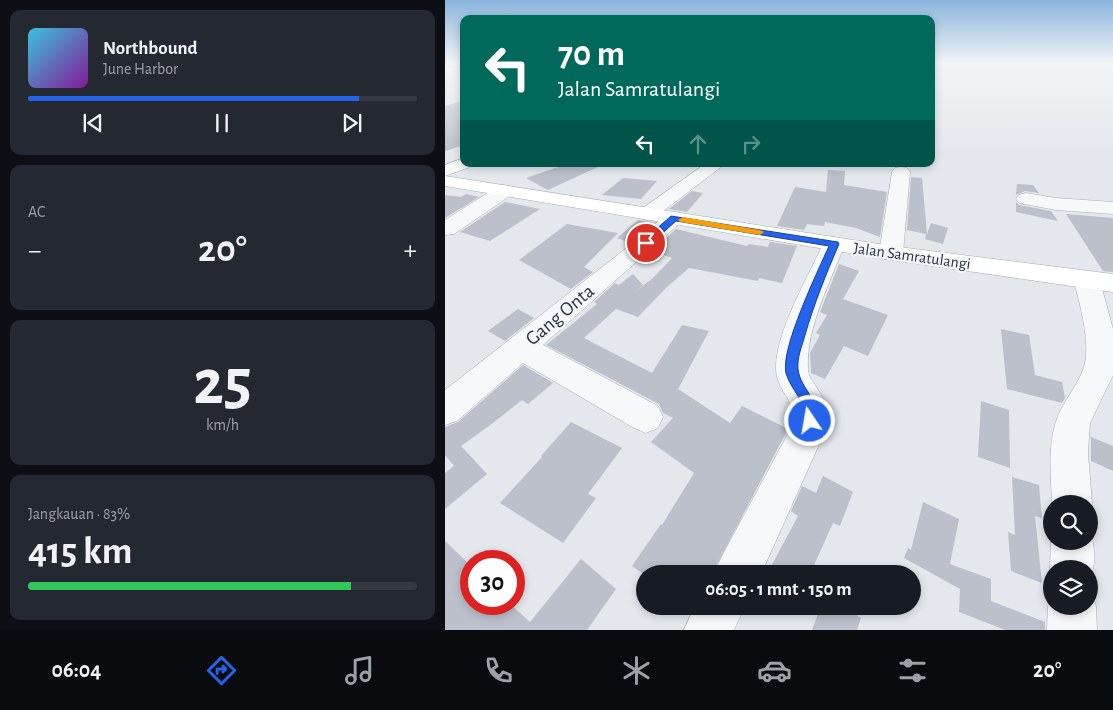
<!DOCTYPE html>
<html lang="id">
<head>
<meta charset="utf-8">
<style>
	:root { --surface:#171b24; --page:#242831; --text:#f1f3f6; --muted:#9ea1a6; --line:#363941; --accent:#2563eb }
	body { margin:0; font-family:"Alegreya Sans",sans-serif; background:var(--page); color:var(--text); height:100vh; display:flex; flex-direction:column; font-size:19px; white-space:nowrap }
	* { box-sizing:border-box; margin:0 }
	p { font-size:16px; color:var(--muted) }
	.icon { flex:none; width:28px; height:28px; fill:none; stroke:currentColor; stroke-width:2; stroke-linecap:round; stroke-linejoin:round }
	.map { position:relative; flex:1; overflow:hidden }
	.panel { display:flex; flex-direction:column; gap:10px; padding:10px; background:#0d0f14; width:445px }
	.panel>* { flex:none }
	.guide { position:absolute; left:15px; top:15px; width:475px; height:152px; border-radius:10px; box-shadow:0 2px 8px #0003; background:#00695c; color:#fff; overflow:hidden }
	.buttons { position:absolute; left:598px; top:495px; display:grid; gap:10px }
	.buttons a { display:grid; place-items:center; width:55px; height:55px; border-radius:50%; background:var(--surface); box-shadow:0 2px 8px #0003; font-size:25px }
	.speed { position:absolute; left:15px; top:550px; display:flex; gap:10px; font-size:25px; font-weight:700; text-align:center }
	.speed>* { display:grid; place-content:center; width:65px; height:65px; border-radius:50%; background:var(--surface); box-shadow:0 2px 8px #0003; line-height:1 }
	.speed .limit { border:8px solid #d22; background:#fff; color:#111 }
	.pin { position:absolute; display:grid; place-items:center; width:42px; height:42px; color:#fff; margin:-21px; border:2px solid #fff; border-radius:50%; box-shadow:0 1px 5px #0007 }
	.me { position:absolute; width:55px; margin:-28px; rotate:348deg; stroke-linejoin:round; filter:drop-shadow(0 0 4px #0008) }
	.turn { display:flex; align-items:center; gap:18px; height:105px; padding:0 15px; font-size:22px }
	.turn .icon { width:65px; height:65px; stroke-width:2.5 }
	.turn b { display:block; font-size:35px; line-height:42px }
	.lanes { display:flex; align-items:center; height:48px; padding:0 15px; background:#0003; justify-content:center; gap:25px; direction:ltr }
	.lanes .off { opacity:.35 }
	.big { font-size:38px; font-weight:700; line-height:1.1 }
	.panel .widget { flex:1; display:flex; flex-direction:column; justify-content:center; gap:8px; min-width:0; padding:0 18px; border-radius:10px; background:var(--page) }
	.panel .dial { align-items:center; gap:0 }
	.dial b { font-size:65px; line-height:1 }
	.song { display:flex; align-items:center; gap:15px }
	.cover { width:60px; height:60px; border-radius:8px; background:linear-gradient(135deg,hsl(190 70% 55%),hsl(290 70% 35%)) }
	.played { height:5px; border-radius:2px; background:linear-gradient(90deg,var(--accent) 85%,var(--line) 85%) }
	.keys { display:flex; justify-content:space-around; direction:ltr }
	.heat { display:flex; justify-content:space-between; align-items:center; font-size:28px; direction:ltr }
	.charge { height:8px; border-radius:4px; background:linear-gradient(90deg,#34c759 83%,var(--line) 0) }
	.trip { position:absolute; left:191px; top:565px; width:285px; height:50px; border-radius:25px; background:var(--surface); box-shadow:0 2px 8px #0003; font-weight:700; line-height:50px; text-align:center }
	.menu { display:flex; height:80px; justify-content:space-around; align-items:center; background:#090b0e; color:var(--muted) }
	.menu .icon { width:35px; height:35px }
	.menu .current { color:var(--accent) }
	.menu b { font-size:22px; color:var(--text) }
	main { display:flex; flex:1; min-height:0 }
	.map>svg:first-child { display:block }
	.building { fill:#bbc0ca }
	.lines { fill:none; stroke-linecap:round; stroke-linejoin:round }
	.minor-casing { stroke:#a9aeb7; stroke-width:1 }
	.major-casing { stroke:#a3abb8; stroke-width:1 }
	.minor { fill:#f7f8fa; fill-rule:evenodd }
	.major { fill:#fff; fill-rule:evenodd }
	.route { fill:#2563eb; stroke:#184099 }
	.slow { fill:#f59e0b }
	.labels { text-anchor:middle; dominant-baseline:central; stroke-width:4.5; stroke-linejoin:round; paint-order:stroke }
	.far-street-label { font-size:16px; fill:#2b3445; stroke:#f4f6f9 }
	.street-label { font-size:20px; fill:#2b3445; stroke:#f4f6f9 }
</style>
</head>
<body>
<main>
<section class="panel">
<div class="widget">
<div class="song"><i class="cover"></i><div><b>Northbound</b><p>June Harbor</p></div></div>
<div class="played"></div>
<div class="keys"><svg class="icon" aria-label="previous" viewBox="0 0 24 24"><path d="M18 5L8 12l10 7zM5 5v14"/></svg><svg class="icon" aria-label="pause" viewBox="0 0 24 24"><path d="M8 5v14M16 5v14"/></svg><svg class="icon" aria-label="next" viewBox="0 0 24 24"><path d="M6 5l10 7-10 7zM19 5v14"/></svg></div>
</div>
<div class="widget"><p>AC</p>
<div class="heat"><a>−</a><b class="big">20°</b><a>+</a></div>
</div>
<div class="widget dial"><b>25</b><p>km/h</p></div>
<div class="widget"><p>Jangkauan · 83%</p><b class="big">415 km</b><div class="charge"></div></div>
</section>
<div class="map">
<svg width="668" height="630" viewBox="0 0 668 630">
	<rect width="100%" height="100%" fill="#e4e7ec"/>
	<!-- building -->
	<g class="building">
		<path d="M 19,100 L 19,145 L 0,151 L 0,106 Z"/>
		<path d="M 122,164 L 157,165 L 103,190 L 81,178 Z"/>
		<path d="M 383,170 L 400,171 L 399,185 L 442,192 L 435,237 L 411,228 L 380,222 L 379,226 L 362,224 L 359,230 L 332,226 L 350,187 L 381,192 Z"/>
		<path d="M 466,177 L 477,178 L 482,234 L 486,223 L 503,228 L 498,244 L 480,239 L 481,234 L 462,230 Z"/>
		<path d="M 178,178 L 212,181 L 196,199 L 157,195 Z"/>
		<path d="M 572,184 L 588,185 L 594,193 L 580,191 L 571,195 Z"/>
		<path d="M 247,191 L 258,193 L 242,212 L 224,209 Z"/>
		<path d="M 21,194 L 34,197 L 0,218 L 0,195 L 16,197 Z"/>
		<path d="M 60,202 L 95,209 L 45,241 L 15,232 Z"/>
		<path d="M 571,202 L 574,205 L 606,211 L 613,221 L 571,212 Z"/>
		<path d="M 621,214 L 668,218 L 668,272 L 658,271 Z"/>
		<path d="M 193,220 L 209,223 L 185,243 L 172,238 Z"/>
		<path d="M 122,224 L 173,233 L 139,267 L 148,272 L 126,289 L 74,260 Z"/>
		<path d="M 231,229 L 302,246 L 304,244 L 323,247 L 325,242 L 352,246 L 337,283 L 314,278 L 313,281 L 244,268 L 222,287 L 193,317 L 171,309 L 139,338 L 207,373 L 237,325 L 264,331 L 233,389 L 285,423 L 297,406 L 343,429 L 267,574 L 200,574 L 200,575 L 187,566 L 216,524 L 217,525 L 249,473 L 206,442 L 228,418 L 218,413 L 214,404 L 101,345 L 152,304 L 149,302 L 170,283 L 174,285 L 188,274 L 198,285 L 191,291 L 208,278 L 227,258 L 207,251 Z"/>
		<path d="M 394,264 L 414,271 L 398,299 L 443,315 L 423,356 L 399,346 L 380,379 L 366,373 L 365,353 L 375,335 L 371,333 L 382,315 L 375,312 Z"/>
		<path d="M 73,309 L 89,318 L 60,341 L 43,331 Z"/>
		<path d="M 556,329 L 584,335 L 590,375 L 617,382 L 620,398 L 617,403 L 562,389 Z"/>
		<path d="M 78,365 L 108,383 L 83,404 L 77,400 L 44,426 L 16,446 L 42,474 L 0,509 L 0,473 L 9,466 L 1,456 L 0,457 L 0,427 L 13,422 Z"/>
		<path d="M 536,401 L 564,410 L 565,468 L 533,457 Z"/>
		<path d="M 126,422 L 177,448 L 143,494 L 151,498 L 118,543 L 55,503 L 97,457 L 96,456 Z"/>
		<path d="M 646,437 L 668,446 L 668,471 L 646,461 Z"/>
		<path d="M 378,476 L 408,492 L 395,526 L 388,523 L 365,574 L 322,574 L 353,516 L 346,511 L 357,486 L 371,493 Z"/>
		<path d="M 567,477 L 594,485 L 597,518 L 590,516 L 597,583 L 566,571 L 563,532 L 570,535 Z"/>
		<path d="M 478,502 L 514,519 L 505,564 L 546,579 L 546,601 L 600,622 L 600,630 L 560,630 L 514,612 L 515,589 L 459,558 L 463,548 L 466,550 Z"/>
		<path d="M 0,541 L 26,566 L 26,604 L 65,604 L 85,622 L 136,559 L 171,589 L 142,630 L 0,630 Z"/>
		<path d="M 376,606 L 398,606 L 416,618 L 412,630 L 367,630 Z"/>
	</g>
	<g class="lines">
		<!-- minor casing -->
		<g class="minor-casing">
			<g id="minor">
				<path d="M 12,64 L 19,64 L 19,68 L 0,73 L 0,67 Z"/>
				<path d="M 19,158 L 19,164 L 27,164 L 25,167 L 0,176 L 0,165 Z"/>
				<path d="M 260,164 L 280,164 L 209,218 L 202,220 L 195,218 L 192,214 L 195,210 Z"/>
				<path d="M 456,167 L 462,168 L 465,172 L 458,253 L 454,258 L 446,260 L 438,258 L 434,253 L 447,172 L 450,168 Z"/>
				<path d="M 59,185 L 66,187 L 68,191 L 66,195 L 9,234 L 0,235 L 0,220 L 52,187 Z"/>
				<path d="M 581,193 L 611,198 L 668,202 L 668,214 L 611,210 L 574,203 L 571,199 L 574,195 Z"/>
				<path d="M 229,212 L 236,214 L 239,218 L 236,222 L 98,345 L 213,406 L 218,417 L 213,428 L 201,433 L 189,428 L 78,363 L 12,421 L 0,425 L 0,390 L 179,250 L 222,214 Z"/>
				<path d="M 389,237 L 397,239 L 400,244 C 386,280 361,328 363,368 C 363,375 366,379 370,385 C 383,405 385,416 377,438 L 316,574 L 269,574 L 276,558 L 345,430 C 355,399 332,395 331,369 C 330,333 363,277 378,244 L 381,239 Z"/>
				<path d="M 642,273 L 651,275 L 655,281 L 668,329 L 668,375 L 645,423 L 643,453 L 647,504 L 644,512 L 644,504 L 607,504 C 606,475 602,443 613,416 C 622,395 638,380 641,357 C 643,332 635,306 629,281 L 633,275 Z"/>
				<path d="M 644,529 C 651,547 651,565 644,583 L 644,569 L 606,569 L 606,573 L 605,569 L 606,539 L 606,541 L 644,541 Z"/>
				<path d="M 644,589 L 651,606 L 652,630 L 602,630 L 603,606 L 606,599 L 606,606 L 644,606 Z"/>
				<path d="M 250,606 L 300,606 L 289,630 L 239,630 Z"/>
			</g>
		</g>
		<!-- major casing -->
		<g class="major-casing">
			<path id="major" d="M 0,176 L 446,246 L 668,274 L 668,292 L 446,260 L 0,186 Z"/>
		</g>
		<!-- minor -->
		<use href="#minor" class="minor"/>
		<!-- major -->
		<use href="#major" class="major"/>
	</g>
	<!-- sky -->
	<linearGradient id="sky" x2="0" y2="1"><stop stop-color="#8bb4dd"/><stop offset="0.42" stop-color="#f3f4f6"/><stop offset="1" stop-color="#f3f4f6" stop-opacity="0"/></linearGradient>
	<rect width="668" height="152" fill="url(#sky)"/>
	<!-- route -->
	<path class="route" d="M 226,216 L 393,242 L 394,244 C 381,274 369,304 360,335 C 357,346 352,357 353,369 C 355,390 380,403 370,426 L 365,428 L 360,426 C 357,420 359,414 358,407 C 355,396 344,385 341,373 C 335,349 373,271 384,246 L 231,221 L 204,245 L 198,245 L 198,241 Z"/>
	<!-- slow -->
	<path class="slow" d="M 238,217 L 315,230 L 319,232 L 315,235 L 235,222 L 233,220 Z"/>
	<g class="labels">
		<!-- far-street labels -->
		<g class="far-street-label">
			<text transform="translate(467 256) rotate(8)">Jalan Samratulangi</text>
		</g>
		<!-- street labels -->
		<g class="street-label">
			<text transform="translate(115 315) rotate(-40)">Gang Onta</text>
		</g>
	</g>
</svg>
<div class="buttons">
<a><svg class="icon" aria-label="search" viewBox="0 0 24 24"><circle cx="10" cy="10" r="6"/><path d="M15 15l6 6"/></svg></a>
<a><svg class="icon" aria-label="layers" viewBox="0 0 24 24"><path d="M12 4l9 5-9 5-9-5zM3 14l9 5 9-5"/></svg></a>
</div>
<div class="speed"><div class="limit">30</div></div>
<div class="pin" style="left:201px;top:243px;background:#d93025"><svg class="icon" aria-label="arrive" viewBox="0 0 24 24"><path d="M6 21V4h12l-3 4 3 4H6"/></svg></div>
<svg class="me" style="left:365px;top:421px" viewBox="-20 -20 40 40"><circle r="17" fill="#2563eb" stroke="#fff" stroke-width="3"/><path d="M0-11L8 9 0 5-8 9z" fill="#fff"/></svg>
<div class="trip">06:05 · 1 mnt · 150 m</div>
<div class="guide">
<div class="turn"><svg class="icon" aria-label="left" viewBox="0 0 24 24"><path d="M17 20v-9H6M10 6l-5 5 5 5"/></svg><div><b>70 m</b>Jalan Samratulangi</div></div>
<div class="lanes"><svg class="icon" aria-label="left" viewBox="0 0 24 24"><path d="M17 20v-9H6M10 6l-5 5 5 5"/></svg><svg class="icon off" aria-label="ahead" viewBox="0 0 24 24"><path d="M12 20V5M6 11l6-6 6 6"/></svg><svg class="icon off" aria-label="right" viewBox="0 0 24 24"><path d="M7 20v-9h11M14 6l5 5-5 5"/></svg></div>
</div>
</div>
</main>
<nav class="menu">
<b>06:04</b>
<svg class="icon current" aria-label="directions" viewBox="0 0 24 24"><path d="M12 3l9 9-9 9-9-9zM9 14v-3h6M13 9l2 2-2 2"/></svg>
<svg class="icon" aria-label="music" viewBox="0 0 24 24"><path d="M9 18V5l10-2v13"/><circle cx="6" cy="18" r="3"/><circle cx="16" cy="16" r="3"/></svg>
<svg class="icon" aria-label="phone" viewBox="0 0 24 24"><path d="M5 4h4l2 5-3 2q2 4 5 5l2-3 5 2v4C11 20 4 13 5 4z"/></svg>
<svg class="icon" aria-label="climate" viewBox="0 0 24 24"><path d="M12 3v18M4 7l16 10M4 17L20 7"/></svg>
<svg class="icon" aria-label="car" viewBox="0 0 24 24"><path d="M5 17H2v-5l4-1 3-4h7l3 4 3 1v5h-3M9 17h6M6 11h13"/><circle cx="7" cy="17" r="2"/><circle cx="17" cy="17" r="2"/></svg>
<svg class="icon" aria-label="filters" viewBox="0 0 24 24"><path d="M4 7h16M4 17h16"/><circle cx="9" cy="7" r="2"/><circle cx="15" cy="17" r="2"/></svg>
<b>20°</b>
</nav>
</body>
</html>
